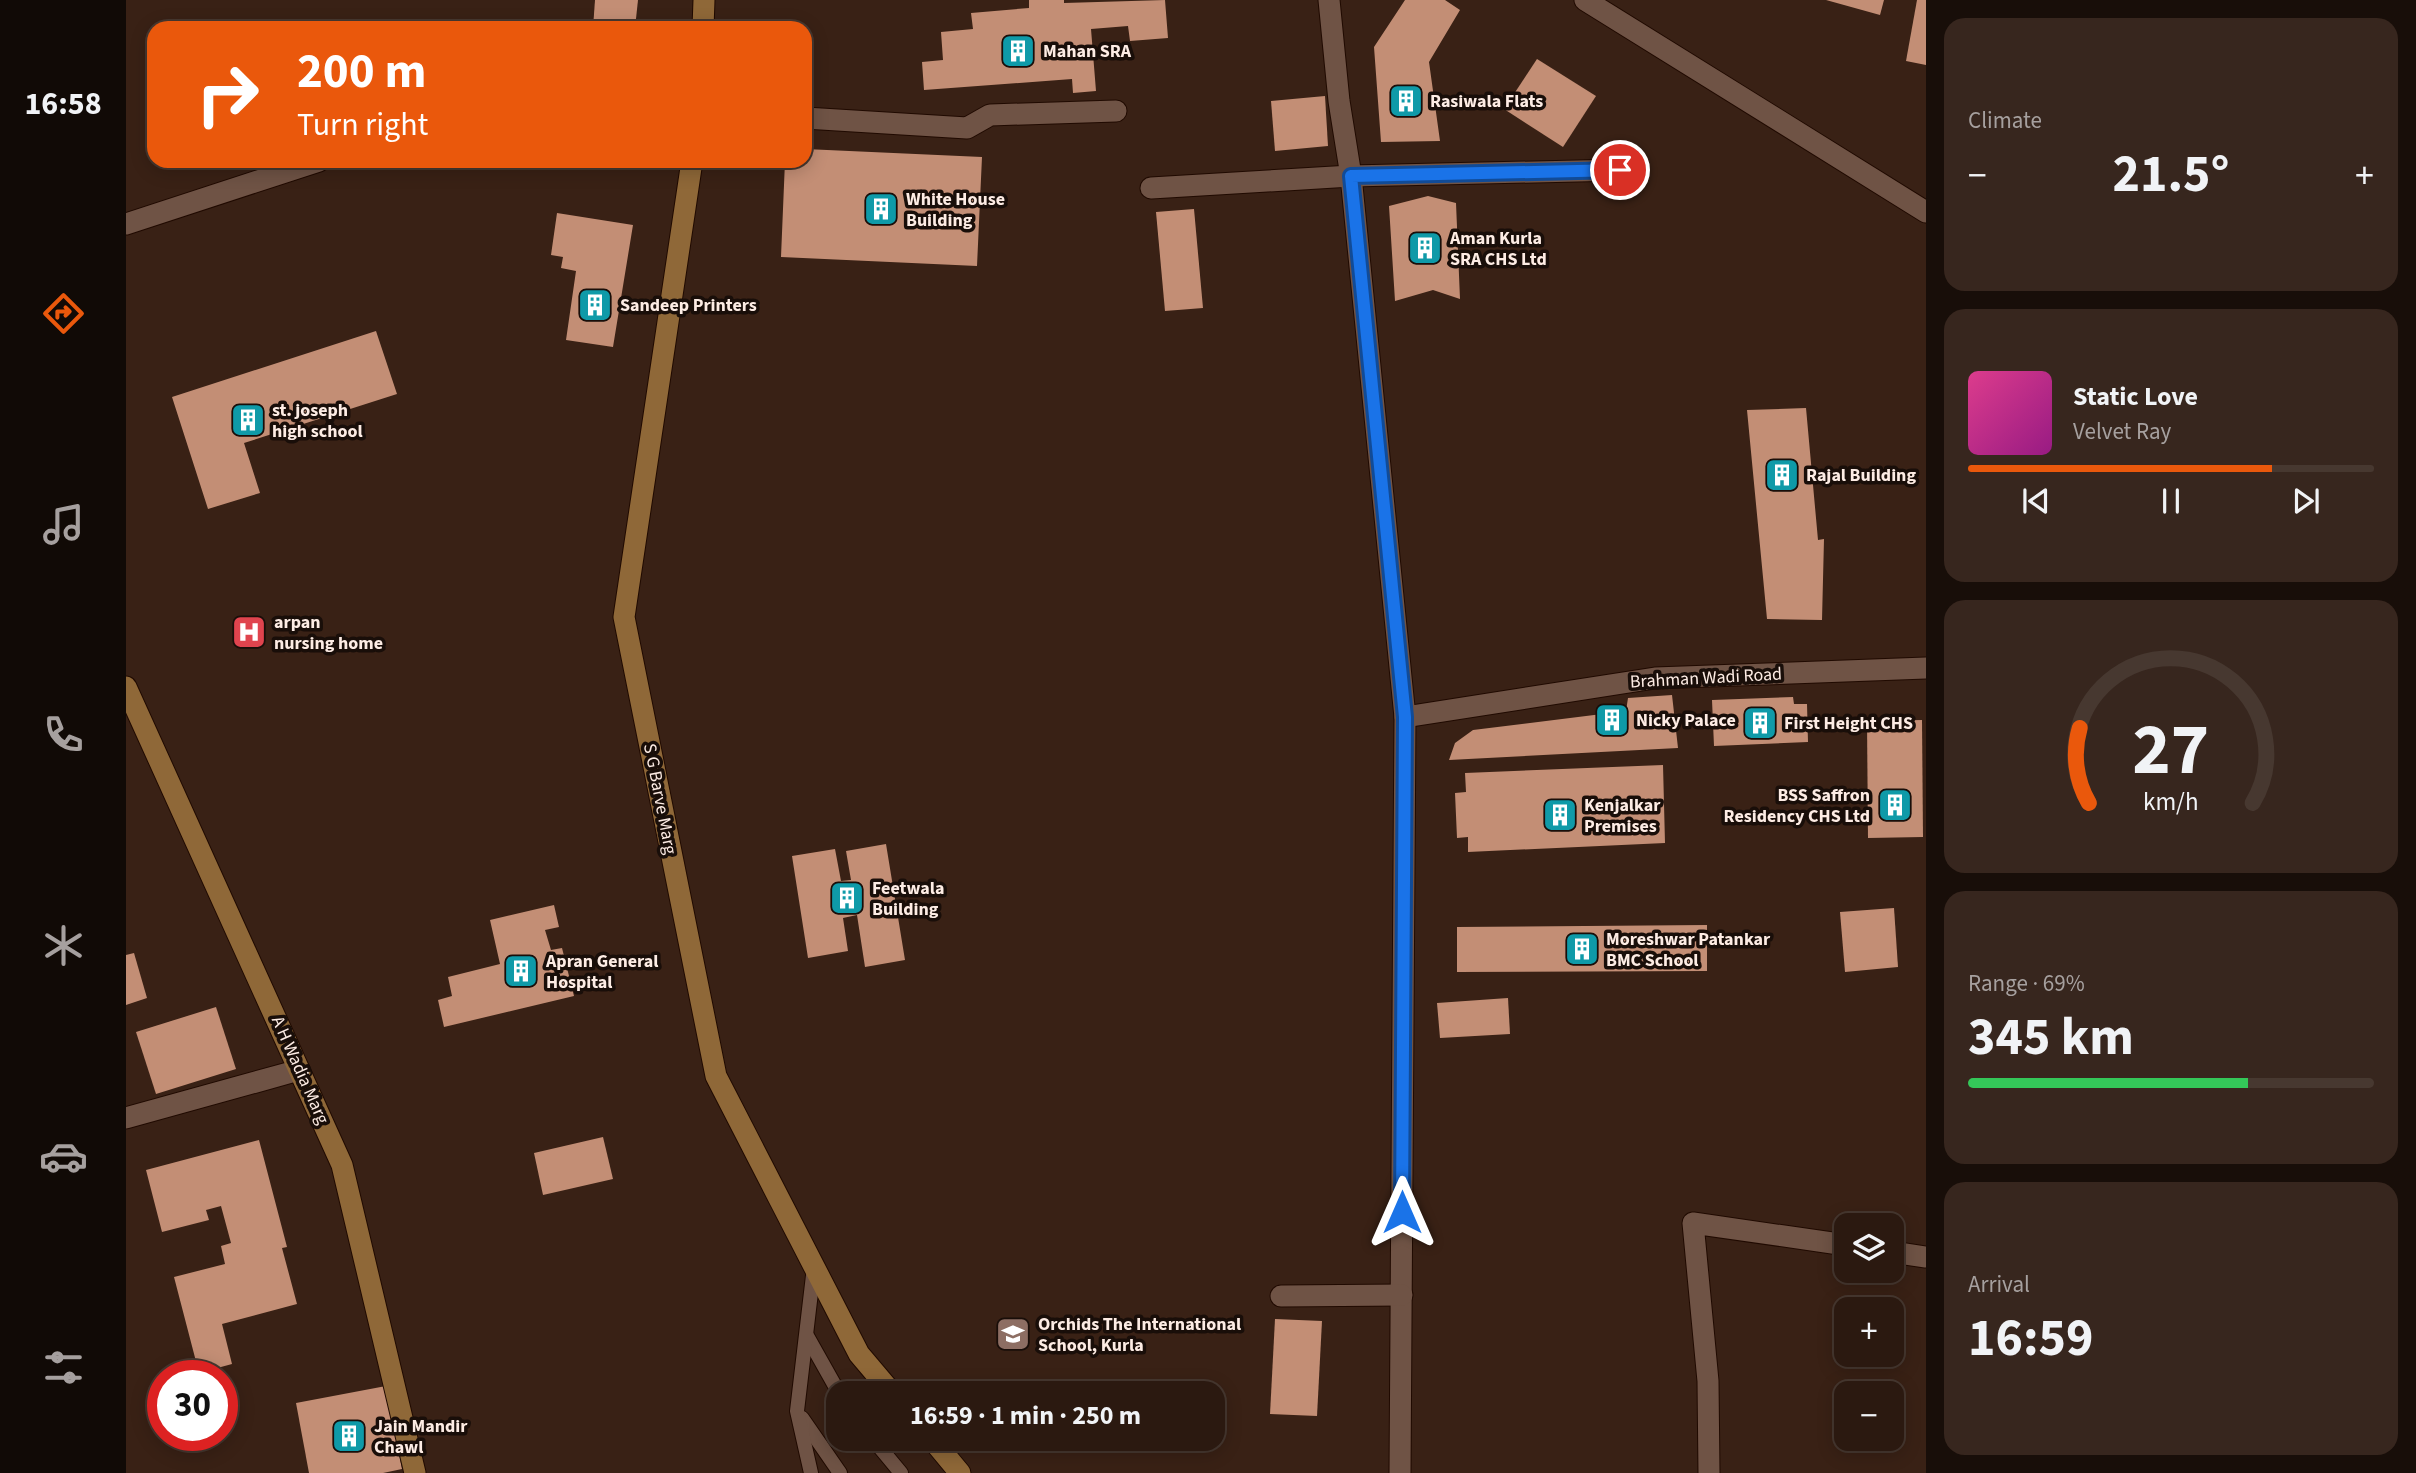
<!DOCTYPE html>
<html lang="en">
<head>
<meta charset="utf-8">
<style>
	:root { --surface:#2b1910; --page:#37261e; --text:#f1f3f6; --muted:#a6a09f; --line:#473830; --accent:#ea580c }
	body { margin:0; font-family:"Source Sans 3",sans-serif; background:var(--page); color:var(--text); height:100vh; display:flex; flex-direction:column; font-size:26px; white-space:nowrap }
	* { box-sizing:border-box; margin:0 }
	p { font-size:23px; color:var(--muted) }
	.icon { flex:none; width:38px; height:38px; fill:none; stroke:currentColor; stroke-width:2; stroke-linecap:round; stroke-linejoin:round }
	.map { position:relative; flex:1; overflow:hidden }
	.panel { display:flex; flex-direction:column; gap:18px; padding:18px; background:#180e09; width:490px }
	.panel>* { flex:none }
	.banner { position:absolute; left:21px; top:21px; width:665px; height:147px; border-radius:21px; box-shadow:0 4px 18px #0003,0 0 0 2px var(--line); background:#ea580c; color:#fff; overflow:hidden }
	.tools { position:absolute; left:1708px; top:1213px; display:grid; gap:14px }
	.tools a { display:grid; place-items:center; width:70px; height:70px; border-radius:14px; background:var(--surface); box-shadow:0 4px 18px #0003,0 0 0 2px var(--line); font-size:35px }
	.speed { position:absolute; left:21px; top:1360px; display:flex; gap:14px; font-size:35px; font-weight:700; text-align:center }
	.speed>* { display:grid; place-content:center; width:91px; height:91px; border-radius:50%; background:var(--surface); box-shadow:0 4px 18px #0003,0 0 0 2px var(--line); line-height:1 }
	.speed .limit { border:10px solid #d22; background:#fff; color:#111 }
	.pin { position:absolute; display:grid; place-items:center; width:60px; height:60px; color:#fff; margin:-30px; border:4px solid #fff; border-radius:50%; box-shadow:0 2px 7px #0007 }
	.me { position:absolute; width:77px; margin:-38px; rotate:0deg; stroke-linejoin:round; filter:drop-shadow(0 0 5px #0008) }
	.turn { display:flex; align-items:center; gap:24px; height:147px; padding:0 35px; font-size:32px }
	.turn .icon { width:91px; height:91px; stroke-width:2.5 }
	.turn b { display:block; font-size:49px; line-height:60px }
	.big { font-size:52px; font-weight:700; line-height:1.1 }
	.panel .tile { flex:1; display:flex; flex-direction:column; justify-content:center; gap:10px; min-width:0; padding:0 24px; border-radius:21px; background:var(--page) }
	.panel .dial { align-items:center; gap:0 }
	.dial svg { height:182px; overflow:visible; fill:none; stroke:var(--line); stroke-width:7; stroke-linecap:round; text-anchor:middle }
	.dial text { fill:var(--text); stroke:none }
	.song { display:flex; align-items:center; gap:21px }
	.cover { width:84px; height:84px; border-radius:10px; background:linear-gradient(135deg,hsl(330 70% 55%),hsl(310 70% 35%)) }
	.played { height:7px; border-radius:4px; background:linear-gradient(90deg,var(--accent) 75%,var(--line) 75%) }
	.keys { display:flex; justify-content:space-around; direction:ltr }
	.heat { display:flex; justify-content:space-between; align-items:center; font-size:38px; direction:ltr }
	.charge { height:10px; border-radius:5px; background:linear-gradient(90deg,#34c759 69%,var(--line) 0) }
	.trip { position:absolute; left:700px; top:1381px; width:399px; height:70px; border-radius:21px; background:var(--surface); box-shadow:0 4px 18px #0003,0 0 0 2px var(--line); font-weight:700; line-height:70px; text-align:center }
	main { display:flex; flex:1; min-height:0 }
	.dock { display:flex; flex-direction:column; width:126px; justify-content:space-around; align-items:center; background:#110a06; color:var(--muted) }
	.dock .icon { width:49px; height:49px }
	.dock .active { color:var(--accent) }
	.dock b { font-size:32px; color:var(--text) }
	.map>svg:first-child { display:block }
	.building { fill:#c38e75 }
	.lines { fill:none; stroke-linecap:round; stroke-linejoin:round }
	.lane-casing { stroke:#200a01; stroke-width:16 }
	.street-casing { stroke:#200a01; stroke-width:23 }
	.secondary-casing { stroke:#200a01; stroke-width:23 }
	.lane { stroke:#6f5345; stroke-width:14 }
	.street { stroke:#6f5345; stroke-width:21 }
	.secondary { stroke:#8f6838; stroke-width:21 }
	.route-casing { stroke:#114b97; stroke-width:18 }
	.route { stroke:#1a73e8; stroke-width:12 }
	.labels { text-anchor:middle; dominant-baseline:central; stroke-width:7; stroke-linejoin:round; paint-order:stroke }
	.poi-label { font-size:18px; font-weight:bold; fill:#fdece4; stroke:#190e09; text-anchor:start }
	.street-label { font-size:18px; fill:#fdece4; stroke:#190e09 }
</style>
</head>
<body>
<main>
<nav class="dock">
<b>16:58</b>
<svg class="icon active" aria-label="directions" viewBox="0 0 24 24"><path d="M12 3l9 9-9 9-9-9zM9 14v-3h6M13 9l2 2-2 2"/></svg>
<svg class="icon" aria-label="music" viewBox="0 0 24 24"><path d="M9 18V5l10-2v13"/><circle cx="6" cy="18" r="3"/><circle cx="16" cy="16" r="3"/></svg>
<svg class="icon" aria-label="phone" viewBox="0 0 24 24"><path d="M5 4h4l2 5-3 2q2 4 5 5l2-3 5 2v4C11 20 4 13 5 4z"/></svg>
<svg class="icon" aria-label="climate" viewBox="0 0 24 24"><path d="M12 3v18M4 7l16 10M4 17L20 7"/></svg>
<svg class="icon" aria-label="car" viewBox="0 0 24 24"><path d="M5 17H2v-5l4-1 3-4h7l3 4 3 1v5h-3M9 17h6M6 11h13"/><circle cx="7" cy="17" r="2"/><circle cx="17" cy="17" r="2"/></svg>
<svg class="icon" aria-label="filters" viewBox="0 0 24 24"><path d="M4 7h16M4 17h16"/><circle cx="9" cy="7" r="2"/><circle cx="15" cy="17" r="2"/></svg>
</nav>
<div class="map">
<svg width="1800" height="1473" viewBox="0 0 1800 1473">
	<rect width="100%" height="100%" fill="#392115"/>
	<!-- building -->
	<g class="building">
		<path d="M 469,0 L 512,0 L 509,28 L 467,28 Z"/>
		<path d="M 903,0 L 938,0 L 938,3 L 1039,0 L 1042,38 L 1004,41 L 1002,26 L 965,29 L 970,91 L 947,93 L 946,79 L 798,90 L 796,62 L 817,60 L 815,32 L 847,29 L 845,13 L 903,8 Z"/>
		<path d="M 1279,0 L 1319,0 L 1334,10 L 1303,62 L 1314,141 L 1255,142 L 1248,47 Z"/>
		<path d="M 1700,0 L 1758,0 L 1754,15 Z"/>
		<path d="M 1791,0 L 1800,0 L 1800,65 L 1780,61 Z"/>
		<path d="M 1411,59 L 1470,96 L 1437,147 L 1378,109 Z"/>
		<path d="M 1199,96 L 1202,146 L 1149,151 L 1145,101 Z"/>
		<path d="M 679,149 L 856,157 L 851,266 L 655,257 L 659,161 L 679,161 Z"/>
		<path d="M 1302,196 L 1330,203 L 1334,299 L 1307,290 L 1269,301 L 1263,206 Z"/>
		<path d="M 1068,209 L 1077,308 L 1039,311 L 1030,212 Z"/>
		<path d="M 431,213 L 507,225 L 487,347 L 440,340 L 450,271 L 435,268 L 437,257 L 425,255 Z"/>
		<path d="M 250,331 L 271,394 L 118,443 L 134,493 L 82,509 L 46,397 Z"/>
		<path d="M 1680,408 L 1692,540 L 1698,539 L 1696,620 L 1641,619 L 1621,410 Z"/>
		<path d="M 1546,695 L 1552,748 L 1323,760 L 1329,743 L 1347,730 L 1500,711 L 1502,698 Z"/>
		<path d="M 1667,697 L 1668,704 L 1681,704 L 1682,742 L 1588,746 L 1586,700 Z"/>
		<path d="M 1796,720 L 1797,837 L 1742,838 L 1741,721 Z"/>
		<path d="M 1537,765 L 1539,843 L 1342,852 L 1342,837 L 1331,838 L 1329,793 L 1340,792 L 1339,773 Z"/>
		<path d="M 760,844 L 779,960 L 739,967 L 731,915 L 717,918 L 722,951 L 682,958 L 666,856 L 709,849 L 715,881 L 725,880 L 720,851 Z"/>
		<path d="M 428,905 L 433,927 L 419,930 L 425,950 L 436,948 L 448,996 L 318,1027 L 312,1000 L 326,996 L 322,977 L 374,964 L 364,920 Z"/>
		<path d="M 1768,908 L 1772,967 L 1719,972 L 1714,912 Z"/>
		<path d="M 1581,925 L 1581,971 L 1331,972 L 1331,927 Z"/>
		<path d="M 8,953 L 21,998 L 0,1005 L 0,955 Z"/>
		<path d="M 1382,998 L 1384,1034 L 1314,1038 L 1311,1003 Z"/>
		<path d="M 90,1007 L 110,1069 L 30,1094 L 10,1032 Z"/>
		<path d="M 477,1137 L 487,1179 L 417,1195 L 408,1153 Z"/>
		<path d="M 133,1140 L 161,1247 L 156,1248 L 171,1304 L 96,1324 L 106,1364 L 73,1373 L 48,1277 L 99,1264 L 95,1246 L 105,1243 L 95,1206 L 80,1210 L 83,1220 L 36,1232 L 20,1170 Z"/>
		<path d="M 1149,1319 L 1196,1321 L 1191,1416 L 1144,1414 Z"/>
		<path d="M 260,1386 L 276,1469 L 257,1473 L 183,1473 L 170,1403 Z"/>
	</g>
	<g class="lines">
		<!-- lane casing -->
		<g class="lane-casing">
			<g id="lane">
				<path d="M 681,1336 L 713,1393"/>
				<path d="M 676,1418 L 714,1473"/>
				<path d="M 746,1438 L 775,1473"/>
				<path d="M 685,1473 L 671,1411 L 688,1267"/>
			</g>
		</g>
		<!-- street casing -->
		<g class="street-casing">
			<g id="street">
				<path d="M 1203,0 L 1213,101 L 1225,176 L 1279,717 L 1274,1473"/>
				<path d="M 1459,0 L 1800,212"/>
				<path d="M 679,118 L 841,128 L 864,115 L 990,111"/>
				<path d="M 1025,188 L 1225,176 L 1494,170"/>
				<path d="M 0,224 L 193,161"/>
				<path d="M 1279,717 L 1529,678 L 1800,668"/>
				<path d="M 0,1118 L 173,1070"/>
				<path d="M 1766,1252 L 1800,1257"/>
				<path d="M 1155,1296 L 1276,1295"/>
				<path d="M 1583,1473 L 1582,1381 L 1567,1223 L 1720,1245"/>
			</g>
		</g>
		<!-- secondary casing -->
		<g class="secondary-casing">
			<g id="secondary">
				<path d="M 577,28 L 578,0"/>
				<path d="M 566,161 L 498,617 L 590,1076 L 733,1354 L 766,1393"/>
				<path d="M 0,687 L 216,1165 L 289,1473"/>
				<path d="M 805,1438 L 834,1473"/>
			</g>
		</g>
		<!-- lane -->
		<use href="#lane" class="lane"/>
		<!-- street -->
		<use href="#street" class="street"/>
		<!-- secondary -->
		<use href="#secondary" class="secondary"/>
	</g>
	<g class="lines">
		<!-- route casing -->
		<g class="route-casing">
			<path id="route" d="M 1276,1212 L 1279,717 L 1225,176 L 1494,170"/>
		</g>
		<!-- route -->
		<use href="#route" class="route"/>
	</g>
	<!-- icons -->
	<defs>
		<g id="building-square" transform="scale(1.75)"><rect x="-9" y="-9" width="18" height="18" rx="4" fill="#0f9aa8" stroke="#190e09"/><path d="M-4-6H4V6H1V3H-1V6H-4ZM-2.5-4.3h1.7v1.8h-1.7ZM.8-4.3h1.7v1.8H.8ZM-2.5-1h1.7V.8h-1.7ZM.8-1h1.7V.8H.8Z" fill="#fff"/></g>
		<g id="hospital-square" transform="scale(1.75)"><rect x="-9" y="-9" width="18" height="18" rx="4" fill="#e0444e" stroke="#190e09"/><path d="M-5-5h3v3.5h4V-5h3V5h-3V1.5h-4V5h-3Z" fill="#fff"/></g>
		<g id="school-square" transform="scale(1.75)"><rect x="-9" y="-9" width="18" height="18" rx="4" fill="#8d6e63" stroke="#190e09"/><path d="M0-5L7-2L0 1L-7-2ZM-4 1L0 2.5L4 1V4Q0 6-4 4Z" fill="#fff"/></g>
	</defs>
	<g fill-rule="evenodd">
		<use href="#building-square" x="892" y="51"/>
		<use href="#building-square" x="1280" y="101"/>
		<use href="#building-square" x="755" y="209"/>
		<use href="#building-square" x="1299" y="248"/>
		<use href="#building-square" x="469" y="305"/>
		<use href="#building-square" x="122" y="420"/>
		<use href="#building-square" x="1656" y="475"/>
		<use href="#hospital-square" x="123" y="632"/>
		<use href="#building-square" x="1486" y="720"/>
		<use href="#building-square" x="1634" y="723"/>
		<use href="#building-square" x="1769" y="805"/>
		<use href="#building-square" x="1434" y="815"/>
		<use href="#building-square" x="721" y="898"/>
		<use href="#building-square" x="1456" y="949"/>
		<use href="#building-square" x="395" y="971"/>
		<use href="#school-square" x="887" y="1334"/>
		<use href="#building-square" x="223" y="1436"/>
	</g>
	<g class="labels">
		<!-- poi labels -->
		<g class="poi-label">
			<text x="917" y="51">Mahan SRA</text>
			<text x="1304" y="101">Rasiwala Flats</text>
			<text x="780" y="199">White House<tspan x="780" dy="21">Building</tspan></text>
			<text x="1324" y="238">Aman Kurla<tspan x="1324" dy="21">SRA CHS Ltd</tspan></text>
			<text x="494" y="305">Sandeep Printers</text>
			<text x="146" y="410">st. joseph<tspan x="146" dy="21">high school</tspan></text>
			<text x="1680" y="475">Rajal Building</text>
			<text x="148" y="622">arpan<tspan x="148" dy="21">nursing home</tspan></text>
			<text x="1510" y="720">Nicky Palace</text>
			<text x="1658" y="723">First Height CHS</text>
			<text x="1744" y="795" text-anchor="end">BSS Saffron<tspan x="1744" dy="21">Residency CHS Ltd</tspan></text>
			<text x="1458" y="805">Kenjalkar<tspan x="1458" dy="21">Premises</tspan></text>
			<text x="746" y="888">Feetwala<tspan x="746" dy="21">Building</tspan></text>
			<text x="1480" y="939">Moreshwar Patankar<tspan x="1480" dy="21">BMC School</tspan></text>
			<text x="420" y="961">Apran General<tspan x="420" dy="21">Hospital</tspan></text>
			<text x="912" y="1324">Orchids The International<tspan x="912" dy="21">School, Kurla</tspan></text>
			<text x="248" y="1426">Jain Mandir<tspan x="248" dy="21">Chawl</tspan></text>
		</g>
		<!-- street labels -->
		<g class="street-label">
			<text transform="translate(1580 678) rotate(-3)">Brahman Wadi Road</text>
			<text transform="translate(534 799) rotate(79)">S G Barve Marg</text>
			<text transform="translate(174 1070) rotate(66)">A H Wadia Marg</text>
		</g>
	</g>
</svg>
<div class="tools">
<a><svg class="icon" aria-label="layers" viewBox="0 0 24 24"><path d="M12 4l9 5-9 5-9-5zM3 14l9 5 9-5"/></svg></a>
<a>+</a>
<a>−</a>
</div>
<div class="speed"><div class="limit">30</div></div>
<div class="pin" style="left:1494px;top:170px;background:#d93025"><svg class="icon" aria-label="arrive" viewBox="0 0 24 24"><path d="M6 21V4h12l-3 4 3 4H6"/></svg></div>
<svg class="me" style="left:1276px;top:1212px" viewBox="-20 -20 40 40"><path d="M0-17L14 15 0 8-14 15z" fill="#1a73e8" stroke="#fff" stroke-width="4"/></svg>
<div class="trip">16:59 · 1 min · 250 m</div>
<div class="banner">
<div class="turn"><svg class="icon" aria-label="right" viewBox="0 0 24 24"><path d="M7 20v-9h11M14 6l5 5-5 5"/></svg><div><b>200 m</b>Turn right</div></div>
</div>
</div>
<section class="panel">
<div class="tile"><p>Climate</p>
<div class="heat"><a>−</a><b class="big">21.5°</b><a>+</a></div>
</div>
<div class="tile">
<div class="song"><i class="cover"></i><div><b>Static Love</b><p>Velvet Ray</p></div></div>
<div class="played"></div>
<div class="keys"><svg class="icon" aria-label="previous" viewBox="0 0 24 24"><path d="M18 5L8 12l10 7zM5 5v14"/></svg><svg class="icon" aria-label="pause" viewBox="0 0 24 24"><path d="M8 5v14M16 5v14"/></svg><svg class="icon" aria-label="next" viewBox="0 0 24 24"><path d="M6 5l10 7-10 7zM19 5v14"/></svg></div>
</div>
<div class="tile dial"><svg viewBox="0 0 100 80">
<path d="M14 69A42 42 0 1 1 86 69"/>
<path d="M14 69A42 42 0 0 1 10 36" stroke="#ea580c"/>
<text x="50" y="56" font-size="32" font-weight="700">27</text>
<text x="50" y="72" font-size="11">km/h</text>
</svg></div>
<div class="tile"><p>Range · 69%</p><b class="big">345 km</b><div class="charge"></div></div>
<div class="tile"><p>Arrival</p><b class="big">16:59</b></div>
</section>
</main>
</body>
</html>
